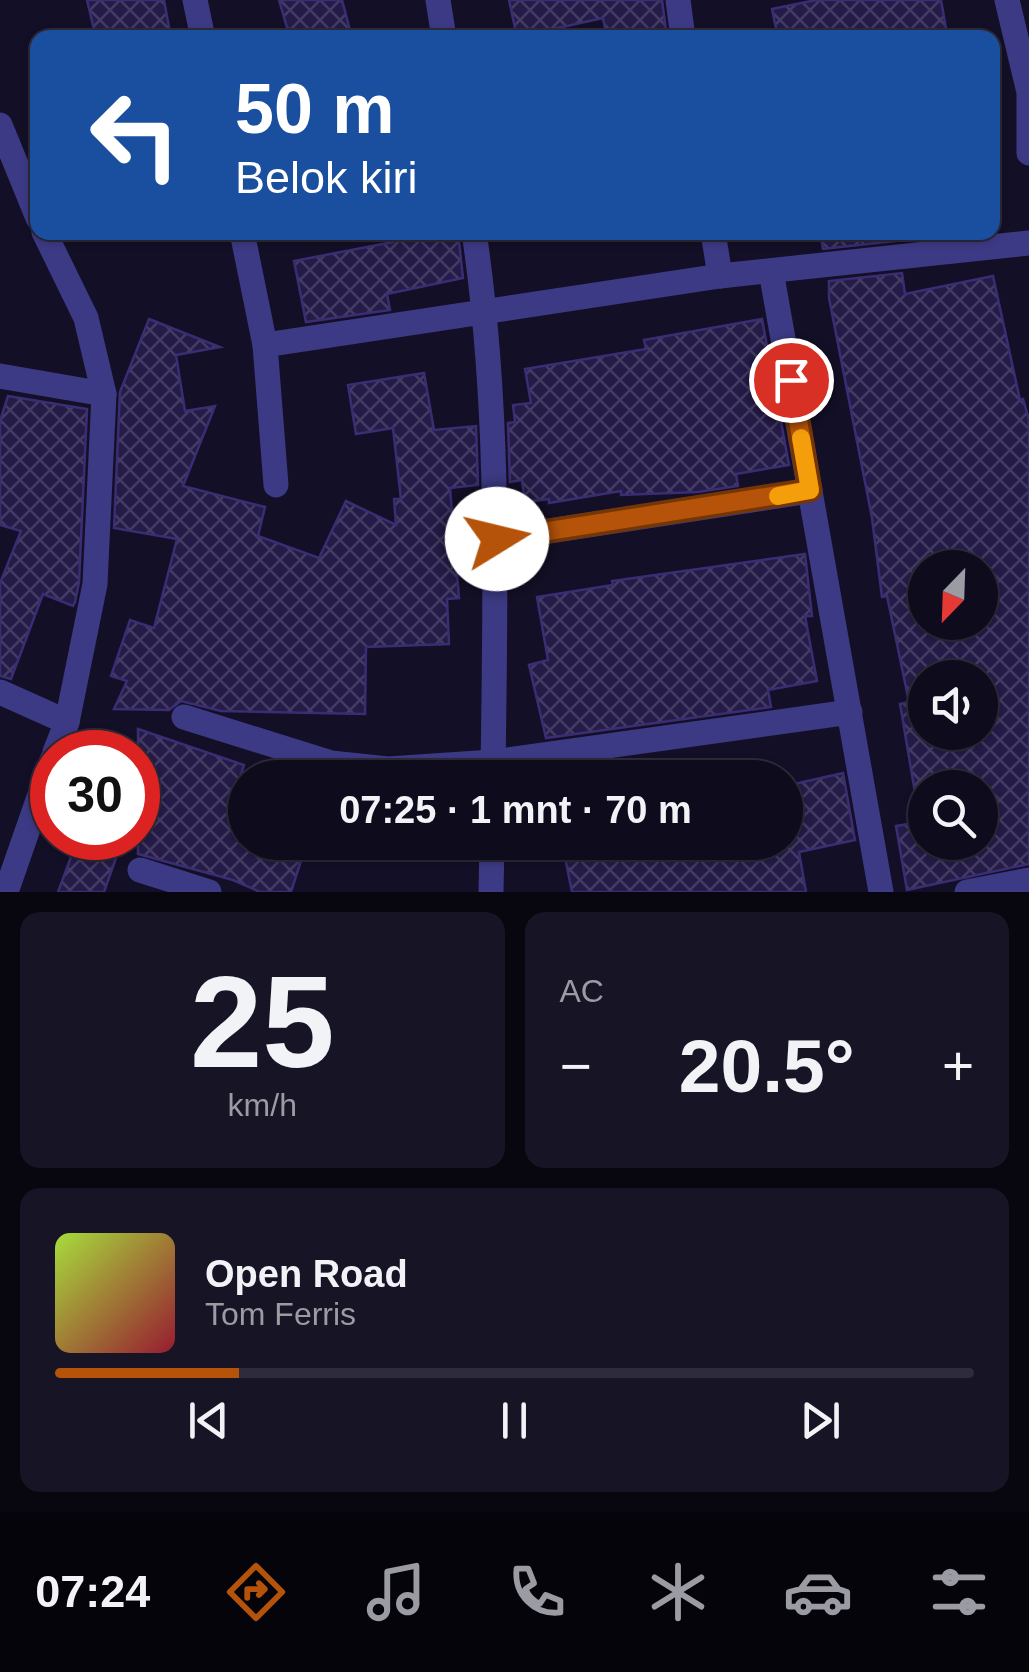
<!DOCTYPE html>
<html lang="id">
<head>
<meta charset="utf-8">
<style>
	:root { --surface:#0e0b1c; --page:#171425; --text:#f1f3f6; --muted:#9b9ba3; --line:#2e2b3b; --accent:#b45309 }
	body { margin:0; font-family:Arial,sans-serif; background:var(--page); color:var(--text); height:100vh; display:flex; flex-direction:column; font-size:38px; white-space:nowrap }
	* { box-sizing:border-box; margin:0 }
	p { font-size:32px; color:var(--muted) }
	.icon { flex:none; width:55px; height:55px; fill:none; stroke:currentColor; stroke-width:2; stroke-linecap:round; stroke-linejoin:round }
	.map { position:relative; height:892px; overflow:hidden }
	.side { display:flex; flex-direction:column; gap:20px; padding:20px; background:#08060f; flex:1 }
	.side>* { flex:none }
	.top-card { position:absolute; left:30px; top:30px; width:970px; height:210px; border-radius:20px; box-shadow:0 2px 8px #0004,0 0 0 2px var(--line); background:#1a4fa0; color:#fff; overflow:hidden }
	.needle { width:65px; rotate:203deg }
	.tools { position:absolute; left:908px; top:550px; display:grid; gap:20px }
	.tools a { display:grid; place-items:center; width:90px; height:90px; border-radius:50%; background:var(--surface); box-shadow:0 2px 8px #0004,0 0 0 2px var(--line); font-size:50px }
	.speed { position:absolute; left:30px; top:730px; display:flex; gap:20px; font-size:50px; font-weight:700; text-align:center }
	.speed>* { display:grid; place-content:center; width:130px; height:130px; border-radius:50%; background:var(--surface); box-shadow:0 2px 8px #0004,0 0 0 2px var(--line); line-height:1 }
	.speed .limit { border:15px solid #d22; background:#fff; color:#111 }
	.pin { position:absolute; display:grid; place-items:center; width:85px; height:85px; color:#fff; margin:-42px; border:5px solid #fff; border-radius:50%; box-shadow:0 2px 10px #0007 }
	.me { position:absolute; width:110px; margin:-55px; rotate:81deg; stroke-linejoin:round; filter:drop-shadow(0 0 8px #0008) }
	.turn { display:flex; align-items:center; gap:35px; height:210px; padding:0 40px; font-size:45px }
	.turn .icon { width:130px; height:130px; stroke-width:2.5 }
	.turn b { display:block; font-size:70px; line-height:85px }
	.big { font-size:75px; font-weight:800; line-height:1.1 }
	.side .card { flex:1; display:flex; flex-direction:column; justify-content:center; gap:15px; min-width:0; padding:0 35px; border-radius:20px; background:var(--page) }
	.side .dial { align-items:center; gap:0 }
	.dial b { font-size:130px; line-height:1 }
	.song { display:flex; align-items:center; gap:30px }
	.cover { width:120px; height:120px; border-radius:15px; background:linear-gradient(135deg,hsl(80 70% 55%),hsl(350 70% 35%)) }
	.played { height:10px; border-radius:5px; background:linear-gradient(90deg,var(--accent) 20%,var(--line) 20%) }
	.keys { display:flex; justify-content:space-around; direction:ltr }
	.heat { display:flex; justify-content:space-between; align-items:center; font-size:55px; direction:ltr }
	.side .tiles { flex:1; display:grid; gap:20px; grid-template-columns:1fr 1fr }
	.card:last-child { grid-column:span 2 }
	.trip { position:absolute; left:228px; top:760px; width:575px; height:100px; border-radius:50px; background:var(--surface); box-shadow:0 2px 8px #0004,0 0 0 2px var(--line); font-weight:800; line-height:100px; text-align:center }
	.menu { display:flex; height:160px; justify-content:space-around; align-items:center; background:#06040b; color:var(--muted) }
	.menu .icon { width:70px; height:70px }
	.menu .active { color:var(--accent) }
	.menu b { font-size:45px; color:var(--text) }
	.map>svg:first-child { display:block }
	.building { fill:url(#building-cross-hatch); stroke:#3b2d73; stroke-width:2.5; fill-rule:evenodd }
	.lines { fill:none; stroke-linecap:round; stroke-linejoin:round }
	.minor { stroke:#3d3a85; stroke-width:25 }
	.route-casing { stroke:#753606; stroke-width:25 }
	.route { stroke:#b45309; stroke-width:18 }
	.slow { stroke:#f59e0b; stroke-width:18 }
</style>
</head>
<body>
<div class="map">
<svg width="1029" height="892" viewBox="0 0 1029 892">
	<defs>
		<pattern id="building-cross-hatch" width="8" height="8" patternUnits="userSpaceOnUse" patternTransform="scale(2.5)"><rect width="8" height="8" fill="#241b47"/><path d="M0 0l8 8M0 8l8-8" fill="none" stroke="#433b63"/></pattern>
	</defs>
	<rect width="100%" height="100%" fill="#130f26"/>
	<!-- building -->
	<g class="building">
		<path d="M 87,0 L 164,0 L 171,38 L 96,38 Z"/>
		<path d="M 279,0 L 342,0 L 352,38 L 290,38 Z"/>
		<path d="M 509,0 L 662,0 L 667,38 L 607,38 L 603,18 L 517,37 Z"/>
		<path d="M 816,0 L 941,0 L 947,34 L 928,38 L 778,38 L 772,9 Z"/>
		<path d="M 391,232 L 458,232 L 463,278 L 387,294 L 390,310 L 306,322 L 294,261 L 393,242 Z"/>
		<path d="M 820,232 L 895,232 L 896,241 L 823,249 Z"/>
		<path d="M 902,273 L 905,294 L 993,276 L 1020,400 L 1023,399 L 1029,420 L 1029,864 L 907,890 L 896,826 L 920,822 L 900,704 L 909,702 L 887,596 L 882,597 L 872,518 L 829,298 L 829,281 ZM 925,568 L 980,568 L 980,622 L 925,622 ZM 925,678 L 980,678 L 980,732 L 925,732 ZM 925,788 L 980,788 L 980,842 L 925,842 Z"/>
		<path d="M 149,319 L 220,347 L 176,355 L 185,411 L 215,406 L 183,486 L 265,507 L 258,536 L 319,558 L 346,501 L 396,525 L 394,499 L 401,499 L 393,428 L 356,434 L 348,385 L 424,373 L 434,430 L 476,426 L 478,485 L 450,488 L 459,598 L 447,599 L 449,644 L 366,647 L 365,714 L 221,711 L 181,701 L 169,710 L 114,709 L 127,681 L 111,676 L 130,620 L 154,628 L 177,539 L 114,528 L 120,392 Z"/>
		<path d="M 762,319 L 789,465 L 736,474 L 738,486 L 698,492 L 621,495 L 621,491 L 549,503 L 549,499 L 525,502 L 522,480 L 510,482 L 508,423 L 515,422 L 513,405 L 531,403 L 525,369 L 646,349 L 644,340 Z"/>
		<path d="M 8,396 L 87,409 L 79,582 L 75,602 L 73,606 L 43,594 L 11,679 L 0,676 L 0,583 L 21,531 L 0,525 L 0,421 Z"/>
		<path d="M 805,554 L 812,616 L 805,616 L 817,681 L 768,690 L 771,707 L 546,738 L 529,665 L 548,660 L 537,597 L 613,585 L 612,581 Z"/>
		<path d="M 138,729 L 244,765 L 234,796 L 245,800 L 245,842 L 307,842 L 291,892 L 260,892 L 233,880 L 138,854 Z"/>
		<path d="M 843,773 L 855,840 L 799,852 L 806,892 L 572,892 L 562,842 L 785,842 L 785,786 Z"/>
		<path d="M 78,838 L 123,838 L 104,892 L 58,892 Z"/>
	</g>
	<g class="lines">
		<!-- minor -->
		<g class="minor">
			<path d="M 195,0 L 203,38"/>
			<path d="M 438,0 L 444,38"/>
			<path d="M 678,0 L 683,38"/>
			<path d="M 1007,0 L 1028,88"/>
			<path d="M 1029,79 L 1029,153"/>
			<path d="M 0,125 L 38,218"/>
			<path d="M 44,232 L 86,318 L 104,394 L 95,584 L 67,722 L 55,752"/>
			<path d="M 242,232 L 265,345 L 276,485"/>
			<path d="M 474,232 C 501,413 495,594 493,776"/>
			<path d="M 713,232 L 720,276"/>
			<path d="M 771,271 L 881,892"/>
			<path d="M 265,345 L 720,276 L 1029,243"/>
			<path d="M 0,376 L 104,394"/>
			<path d="M 497,539 L 810,491"/>
			<path d="M 0,692 L 67,722"/>
			<path d="M 184,717 L 331,763 L 388,769 L 493,762 L 850,712"/>
			<path d="M 140,870 L 209,892"/>
			<path d="M 6,892 L 52,760"/>
			<path d="M 491,892 L 492,842"/>
			<path d="M 967,892 L 1029,880"/>
		</g>
	</g>
	<g class="lines">
		<!-- route casing -->
		<g class="route-casing">
			<path id="route" d="M 497,539 L 810,490 L 791,380"/>
		</g>
		<!-- route -->
		<use href="#route" class="route"/>
		<!-- slow -->
		<path class="slow" d="M 778,496 L 810,490 L 801,438"/>
	</g>
</svg>
<div class="tools">
<a><svg class="needle" viewBox="-14 -14 28 28"><path d="M0-13l5 13h-10z" fill="#e53935"/><path d="M0 13l5-13h-10z" fill="#9b9ba3"/></svg></a>
<a><svg class="icon" aria-label="sound" viewBox="0 0 24 24"><path d="M4 9h4l5-4v14l-5-4H4zM17 9q2 3 0 6"/></svg></a>
<a><svg class="icon" aria-label="search" viewBox="0 0 24 24"><circle cx="10" cy="10" r="6"/><path d="M15 15l6 6"/></svg></a>
</div>
<div class="speed"><div class="limit">30</div></div>
<div class="pin" style="left:791px;top:380px;background:#d93025"><svg class="icon" aria-label="arrive" viewBox="0 0 24 24"><path d="M6 21V4h12l-3 4 3 4H6"/></svg></div>
<svg class="me" style="left:497px;top:539px" viewBox="-20 -20 40 40"><circle r="19" fill="#fff"/><path d="M0-13L10 11 0 6-10 11z" fill="#b45309"/></svg>
<div class="trip">07:25 · 1 mnt · 70 m</div>
<div class="top-card">
<div class="turn"><svg class="icon" aria-label="left" viewBox="0 0 24 24"><path d="M17 20v-9H6M10 6l-5 5 5 5"/></svg><div><b>50 m</b>Belok kiri</div></div>
</div>
</div>
<section class="side">
<div class="tiles">
<div class="card dial"><b>25</b><p>km/h</p></div>
<div class="card"><p>AC</p>
<div class="heat"><a>−</a><b class="big">20.5°</b><a>+</a></div>
</div>
<div class="card">
<div class="song"><i class="cover"></i><div><b>Open Road</b><p>Tom Ferris</p></div></div>
<div class="played"></div>
<div class="keys"><svg class="icon" aria-label="previous" viewBox="0 0 24 24"><path d="M18 5L8 12l10 7zM5 5v14"/></svg><svg class="icon" aria-label="pause" viewBox="0 0 24 24"><path d="M8 5v14M16 5v14"/></svg><svg class="icon" aria-label="next" viewBox="0 0 24 24"><path d="M6 5l10 7-10 7zM19 5v14"/></svg></div>
</div>
</div>
</section>
<nav class="menu">
<b>07:24</b>
<svg class="icon active" aria-label="directions" viewBox="0 0 24 24"><path d="M12 3l9 9-9 9-9-9zM9 14v-3h6M13 9l2 2-2 2"/></svg>
<svg class="icon" aria-label="music" viewBox="0 0 24 24"><path d="M9 18V5l10-2v13"/><circle cx="6" cy="18" r="3"/><circle cx="16" cy="16" r="3"/></svg>
<svg class="icon" aria-label="phone" viewBox="0 0 24 24"><path d="M5 4h4l2 5-3 2q2 4 5 5l2-3 5 2v4C11 20 4 13 5 4z"/></svg>
<svg class="icon" aria-label="climate" viewBox="0 0 24 24"><path d="M12 3v18M4 7l16 10M4 17L20 7"/></svg>
<svg class="icon" aria-label="car" viewBox="0 0 24 24"><path d="M5 17H2v-5l4-1 3-4h7l3 4 3 1v5h-3M9 17h6M6 11h13"/><circle cx="7" cy="17" r="2"/><circle cx="17" cy="17" r="2"/></svg>
<svg class="icon" aria-label="filters" viewBox="0 0 24 24"><path d="M4 7h16M4 17h16"/><circle cx="9" cy="7" r="2"/><circle cx="15" cy="17" r="2"/></svg>
</nav>
</body>
</html>
